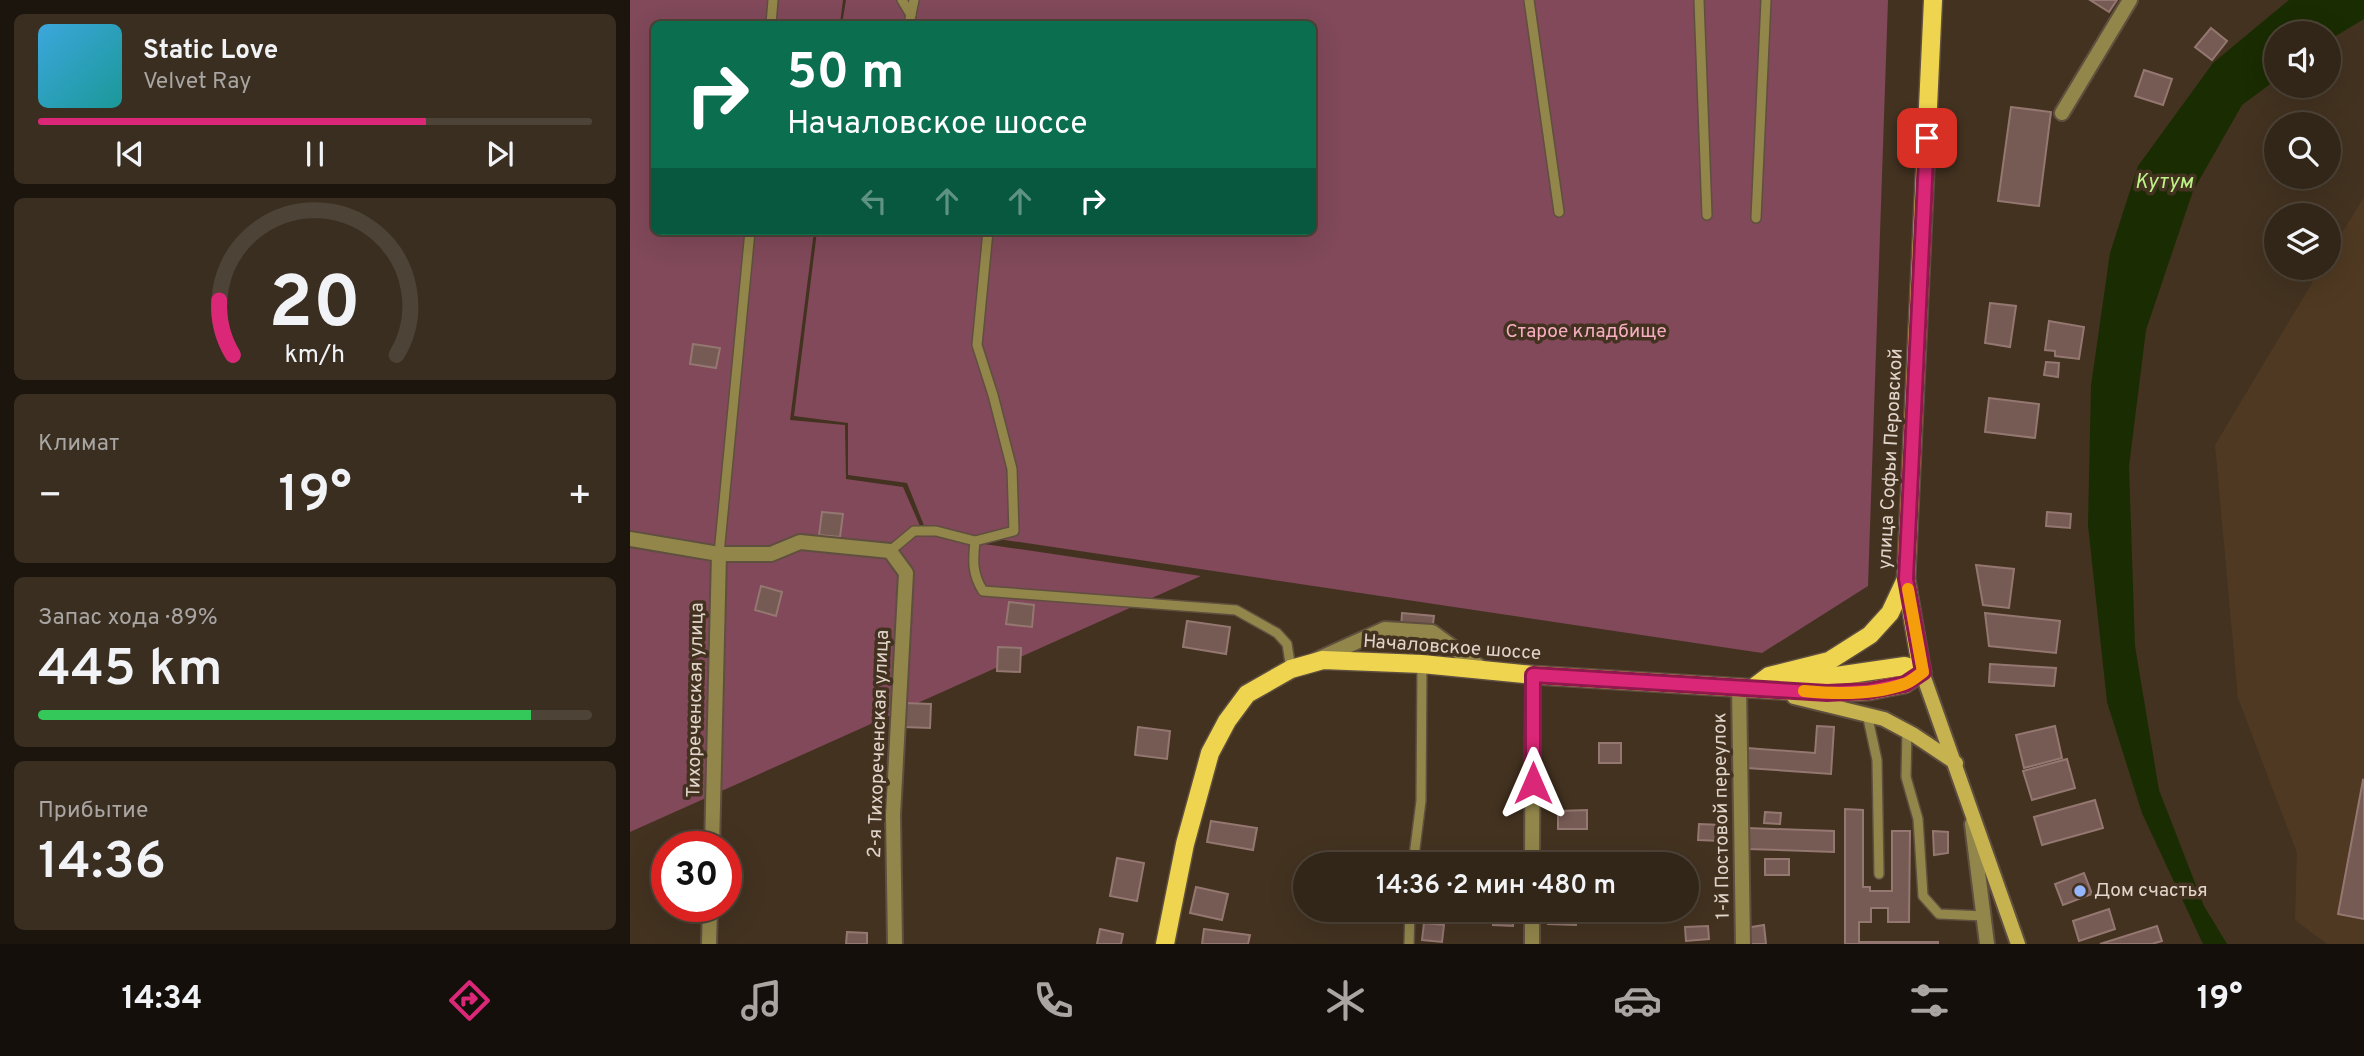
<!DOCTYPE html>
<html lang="ru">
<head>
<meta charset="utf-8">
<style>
	:root { --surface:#322618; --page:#3a2e21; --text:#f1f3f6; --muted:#a8a5a2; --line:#4d4337; --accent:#db2777 }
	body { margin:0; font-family:Overpass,sans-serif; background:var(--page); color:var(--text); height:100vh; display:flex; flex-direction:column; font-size:26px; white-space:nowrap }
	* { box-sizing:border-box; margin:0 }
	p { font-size:23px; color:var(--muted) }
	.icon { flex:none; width:38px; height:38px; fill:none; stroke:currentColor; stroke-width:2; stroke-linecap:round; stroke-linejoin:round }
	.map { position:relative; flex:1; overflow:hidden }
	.panel { display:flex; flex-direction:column; gap:14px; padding:14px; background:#1c150d; width:630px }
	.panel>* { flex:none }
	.guide { position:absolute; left:21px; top:21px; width:665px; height:214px; border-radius:10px; box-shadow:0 7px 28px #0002,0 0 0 2px var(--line); background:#0b6e4f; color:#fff; overflow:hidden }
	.buttons { position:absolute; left:1634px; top:21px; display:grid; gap:14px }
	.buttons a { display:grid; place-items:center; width:77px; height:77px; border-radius:50%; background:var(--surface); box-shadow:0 7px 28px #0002,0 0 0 2px var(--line); font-size:35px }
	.speed { position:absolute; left:21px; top:831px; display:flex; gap:14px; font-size:35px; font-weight:700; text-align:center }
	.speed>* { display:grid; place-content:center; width:91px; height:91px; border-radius:50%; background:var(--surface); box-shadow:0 7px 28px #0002,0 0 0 2px var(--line); line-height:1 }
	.speed .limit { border:10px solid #d22; background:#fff; color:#111 }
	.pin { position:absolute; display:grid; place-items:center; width:60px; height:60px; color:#fff; margin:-30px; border-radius:14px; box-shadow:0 4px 10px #0006 }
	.me { position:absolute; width:77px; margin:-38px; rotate:0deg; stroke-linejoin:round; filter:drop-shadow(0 0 5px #0008) }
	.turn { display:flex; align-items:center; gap:24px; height:147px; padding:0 21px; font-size:32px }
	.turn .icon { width:91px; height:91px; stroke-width:2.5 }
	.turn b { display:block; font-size:49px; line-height:60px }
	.lanes { display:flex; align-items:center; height:66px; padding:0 21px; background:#0003; justify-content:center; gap:35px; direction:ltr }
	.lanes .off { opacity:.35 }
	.big { font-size:52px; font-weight:600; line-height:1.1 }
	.panel .card { flex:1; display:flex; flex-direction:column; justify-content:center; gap:10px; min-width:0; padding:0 24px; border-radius:10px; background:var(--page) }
	.panel .dial { align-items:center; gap:0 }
	.dial svg { height:182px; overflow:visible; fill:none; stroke:var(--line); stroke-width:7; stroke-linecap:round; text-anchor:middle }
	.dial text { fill:var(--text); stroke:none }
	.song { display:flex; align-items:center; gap:21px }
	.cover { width:84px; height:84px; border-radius:10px; background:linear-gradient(135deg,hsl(200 70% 55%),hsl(180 70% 35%)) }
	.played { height:7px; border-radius:4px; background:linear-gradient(90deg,var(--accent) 70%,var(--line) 70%) }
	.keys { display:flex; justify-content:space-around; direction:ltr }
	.heat { display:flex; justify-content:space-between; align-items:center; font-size:38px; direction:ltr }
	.charge { height:10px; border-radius:5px; background:linear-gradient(90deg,#34c759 89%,var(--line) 0) }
	.trip { position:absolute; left:663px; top:852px; width:406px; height:70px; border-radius:35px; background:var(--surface); box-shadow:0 7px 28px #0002,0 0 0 2px var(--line); font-weight:600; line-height:70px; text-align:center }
	.menu { display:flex; height:112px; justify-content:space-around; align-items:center; background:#140f0a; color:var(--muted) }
	.menu .icon { width:49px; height:49px }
	.menu .active { color:var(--accent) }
	.menu b { font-size:32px; color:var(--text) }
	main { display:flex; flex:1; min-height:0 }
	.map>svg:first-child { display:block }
	.built { fill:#4f3922 }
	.green { fill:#81495a }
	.water { fill:#1a2c01 }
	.building { fill:#765a54; stroke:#947770; stroke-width:2 }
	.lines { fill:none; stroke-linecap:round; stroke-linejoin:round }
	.service-casing { stroke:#5f4f3f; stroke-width:12 }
	.minor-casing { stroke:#5f4f3f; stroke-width:18 }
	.secondary-casing { stroke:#5f4f3f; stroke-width:18 }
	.primary-casing { stroke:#5f4f3f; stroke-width:21 }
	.service { stroke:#92864b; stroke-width:9 }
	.minor { stroke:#92864b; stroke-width:14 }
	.secondary { stroke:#c6b24f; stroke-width:14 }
	.primary { stroke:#efd44f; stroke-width:18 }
	.route-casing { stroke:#8e194d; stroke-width:18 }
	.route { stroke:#db2777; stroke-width:12 }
	.slow { stroke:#f59e0b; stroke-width:12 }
	.poi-dot { fill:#95b6fd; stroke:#433220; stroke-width:2.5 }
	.labels { text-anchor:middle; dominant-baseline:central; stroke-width:7; stroke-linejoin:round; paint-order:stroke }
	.park-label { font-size:19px; fill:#f7aec2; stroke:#433220 }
	.street-label { font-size:19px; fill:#e1d5cb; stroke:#433220 }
	.poi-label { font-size:19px; fill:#e1d5cb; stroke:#433220; text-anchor:start }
	.water-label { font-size:21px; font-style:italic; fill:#bef387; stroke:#433220 }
</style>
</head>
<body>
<main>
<section class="panel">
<div class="card">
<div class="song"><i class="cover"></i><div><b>Static Love</b><p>Velvet Ray</p></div></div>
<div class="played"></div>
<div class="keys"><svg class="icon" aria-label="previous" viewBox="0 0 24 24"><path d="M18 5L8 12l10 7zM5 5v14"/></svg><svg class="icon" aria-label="pause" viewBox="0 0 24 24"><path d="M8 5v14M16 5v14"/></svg><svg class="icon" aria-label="next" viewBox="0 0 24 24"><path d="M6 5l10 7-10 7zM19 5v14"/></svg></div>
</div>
<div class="card dial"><svg viewBox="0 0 100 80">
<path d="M14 69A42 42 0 1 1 86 69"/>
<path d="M14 69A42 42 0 0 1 8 45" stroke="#db2777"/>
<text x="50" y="56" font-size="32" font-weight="700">20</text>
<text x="50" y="72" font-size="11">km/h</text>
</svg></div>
<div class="card"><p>Климат</p>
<div class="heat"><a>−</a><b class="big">19°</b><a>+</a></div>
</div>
<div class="card"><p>Запас хода · 89%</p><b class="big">445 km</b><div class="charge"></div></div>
<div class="card"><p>Прибытие</p><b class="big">14:36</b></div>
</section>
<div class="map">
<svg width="1734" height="944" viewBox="0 0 1734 944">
	<rect width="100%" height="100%" fill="#433220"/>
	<!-- built -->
	<path class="built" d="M 1734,197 L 1734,944 L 1697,944 L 1665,920 L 1667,853 L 1608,698 L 1585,445 L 1691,268 L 1699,268 L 1699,254 Z"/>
	<!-- green -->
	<g class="green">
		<path d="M 0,0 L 213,0 L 210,24 L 24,24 L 24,231 L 184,231 L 160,420 L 215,425 L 216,479 L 273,487 L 294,535 L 571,576 L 0,832 Z"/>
		<path d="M 216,0 L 1258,0 L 1238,586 L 1132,653 L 295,528 L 277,483 L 218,475 L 218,423 L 164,416 L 187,231 L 682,231 L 682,24 L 212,24 Z"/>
	</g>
	<!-- water -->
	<path class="water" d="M 1734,0 L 1734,19 L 1699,40 L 1699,33 L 1647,33 L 1647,79 L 1612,105 L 1563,191 L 1516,330 L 1499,466 L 1505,646 L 1529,790 L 1574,906 L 1597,944 L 1573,944 L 1512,813 L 1477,702 L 1458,525 L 1461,386 L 1480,253 L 1508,166 L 1583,63 L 1659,0 Z"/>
	<!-- building -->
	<g class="building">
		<path d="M 1460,0 L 1487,0 L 1479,12 Z"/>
		<path d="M 1581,28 L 1597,41 L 1582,60 L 1565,47 Z"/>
		<path d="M 1514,70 L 1542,79 L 1533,105 L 1505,96 Z"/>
		<path d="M 1381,107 L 1421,112 L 1409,206 L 1368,201 Z"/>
		<path d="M 1360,303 L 1386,306 L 1380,347 L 1355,343 Z"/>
		<path d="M 1419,321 L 1454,327 L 1449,359 L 1425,356 L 1425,351 L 1415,350 Z"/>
		<path d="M 63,344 L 90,348 L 86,368 L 60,364 Z"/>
		<path d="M 1416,362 L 1429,363 L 1428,377 L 1414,375 Z"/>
		<path d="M 1359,398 L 1409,404 L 1405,438 L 1355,432 Z"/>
		<path d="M 192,512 L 213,514 L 210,537 L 189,535 Z"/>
		<path d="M 1417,512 L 1441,514 L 1440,528 L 1416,526 Z"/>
		<path d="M 1346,565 L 1384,569 L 1379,608 L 1353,605 Z"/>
		<path d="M 131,586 L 152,592 L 146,616 L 125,610 Z"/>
		<path d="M 379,602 L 404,605 L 402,627 L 376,624 Z"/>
		<path d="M 772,613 L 804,616 L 802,632 L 771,629 Z"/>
		<path d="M 1355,613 L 1430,621 L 1426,653 L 1359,646 Z"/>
		<path d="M 557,621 L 600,627 L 596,654 L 553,647 Z"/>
		<path d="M 368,647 L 391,648 L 390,672 L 367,671 Z"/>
		<path d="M 1360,664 L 1426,668 L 1424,686 L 1359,682 Z"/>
		<path d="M 274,703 L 301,704 L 300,728 L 274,727 Z"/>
		<path d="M 1187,726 L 1204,727 L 1201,774 L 1117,768 L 1118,748 L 1185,753 Z"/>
		<path d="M 1425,726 L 1432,758 L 1394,768 L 1386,735 Z"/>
		<path d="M 508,727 L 540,731 L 537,759 L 505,755 Z"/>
		<rect x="969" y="743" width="22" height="20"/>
		<path d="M 1437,759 L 1445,788 L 1402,800 L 1393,771 Z"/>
		<path d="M 1733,780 L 1734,781 L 1734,919 L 1708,914 Z"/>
		<path d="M 1465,800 L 1473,828 L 1412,845 L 1404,817 Z"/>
		<path d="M 1215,809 L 1233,810 L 1233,887 L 1240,887 L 1240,891 L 1262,891 L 1262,831 L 1280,831 L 1279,922 L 1258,922 L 1258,908 L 1241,908 L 1241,922 L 1229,922 L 1229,942 L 1308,942 L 1308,944 L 1215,944 Z"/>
		<path d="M 957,810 L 957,829 L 928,829 L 928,811 Z"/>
		<path d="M 1135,812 L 1151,813 L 1150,824 L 1134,823 Z"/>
		<path d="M 581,821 L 627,828 L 623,850 L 577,842 Z"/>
		<path d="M 1069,824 L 1092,825 L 1091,841 L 1068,840 Z"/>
		<path d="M 1117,828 L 1204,831 L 1204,852 L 1118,849 Z"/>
		<path d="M 1303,831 L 1318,832 L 1318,853 L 1304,855 Z"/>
		<path d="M 487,858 L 514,863 L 507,901 L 480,896 Z"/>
		<rect x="1135" y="859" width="24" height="16"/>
		<path d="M 1454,873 L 1462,894 L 1433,905 L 1425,884 Z"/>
		<path d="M 566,887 L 598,894 L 592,920 L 560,913 Z"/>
		<path d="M 1479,909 L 1485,929 L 1449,941 L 1443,921 Z"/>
		<path d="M 918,910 L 946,910 L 946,925 L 918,924 Z"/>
		<path d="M 864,911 L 883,911 L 883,926 L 863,925 Z"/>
		<path d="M 794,923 L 814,925 L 812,942 L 792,940 Z"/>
		<path d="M 1134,925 L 1136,944 L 1116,944 L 1115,928 Z"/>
		<path d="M 1078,926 L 1079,939 L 1056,941 L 1055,927 Z"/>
		<path d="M 1527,926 L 1532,941 L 1522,944 L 1470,944 Z"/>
		<path d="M 470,929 L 493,934 L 491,944 L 467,944 Z"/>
		<path d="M 574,929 L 620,935 L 618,944 L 572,944 Z"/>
		<path d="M 217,932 L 237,933 L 237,944 L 216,944 Z"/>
	</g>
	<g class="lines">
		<!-- service casing -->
		<g class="service-casing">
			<g id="service">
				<path d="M 272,0 L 281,15"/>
				<path d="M 899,0 L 929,212"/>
				<path d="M 1069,0 L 1077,215"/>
				<path d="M 141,24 L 143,0"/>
				<path d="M 279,24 L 284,0"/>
				<path d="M 1126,218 L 1136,0"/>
				<path d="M 345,541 L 384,531 L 382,469 L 363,395 L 347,345 L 358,231"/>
				<path d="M 260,551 L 284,531 L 306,531 L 345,541 C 343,560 342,574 353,591 L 606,610 L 647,633 L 657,644 L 661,669"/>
				<path d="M 89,554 L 120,231"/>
				<path d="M 1237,714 L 1247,760 L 1249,874"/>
				<path d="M 1277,731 L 1276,777 L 1288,819 L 1293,896 L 1309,914 L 1354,916"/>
				<path d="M 783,864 L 791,801 L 792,664"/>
				<path d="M 779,944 L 780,910"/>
			</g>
		</g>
		<!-- minor casing -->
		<g class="minor-casing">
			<g id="minor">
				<path d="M 1432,113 L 1500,0"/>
				<path d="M 0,539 L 89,554 L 141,554 L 170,542 L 260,551 L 276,573 L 263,815 L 265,944"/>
				<path d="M 686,660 L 755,629 L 802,632 L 854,670"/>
				<path d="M 1109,687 L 1113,944"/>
				<path d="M 1342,824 L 1357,944"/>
				<path d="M 82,847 L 89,554"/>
				<path d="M 902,864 L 903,675"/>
				<path d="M 79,944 L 80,906"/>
				<path d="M 902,944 L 902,910"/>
			</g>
		</g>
		<!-- secondary casing -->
		<g class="secondary-casing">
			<g id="secondary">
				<path d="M 1292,672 L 1388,944"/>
				<path d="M 1164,697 L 1254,719 L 1284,735 L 1326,763"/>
			</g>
		</g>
		<!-- primary casing -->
		<g class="primary-casing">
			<g id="primary">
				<path d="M 1292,672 L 1276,579 L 1303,0"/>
				<path d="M 1158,683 L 1275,666 L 1292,672"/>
				<path d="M 1123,688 L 1139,676 L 1199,661 L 1240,635 L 1260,613 L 1276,579"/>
				<path d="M 535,944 L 555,844 L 580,753 L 597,721 L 617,694 L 661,669 L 693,660 L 792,664 L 903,675 L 1197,693 L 1239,691 L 1275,684 L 1292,672"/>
			</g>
		</g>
		<!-- service -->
		<use href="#service" class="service"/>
		<!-- minor -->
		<use href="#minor" class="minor"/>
		<!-- secondary -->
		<use href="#secondary" class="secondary"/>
		<!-- primary -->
		<use href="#primary" class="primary"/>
	</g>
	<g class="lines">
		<!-- route casing -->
		<g class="route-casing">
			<path id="route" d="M 903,783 L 903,675 L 1197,693 L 1239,691 L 1275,684 L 1293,672 L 1276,579 L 1297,138"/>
		</g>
		<!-- route -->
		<use href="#route" class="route"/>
		<!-- slow -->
		<path class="slow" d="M 1174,691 C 1205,694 1244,695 1274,684 C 1281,682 1287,676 1293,672 L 1278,589"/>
	</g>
	<!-- markers -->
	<circle class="poi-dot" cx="1450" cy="891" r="7"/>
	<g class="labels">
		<!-- park labels -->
		<g class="park-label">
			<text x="956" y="332">Старое кладбище</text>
		</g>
		<!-- street labels -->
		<g class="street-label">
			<text transform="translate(1261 459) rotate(-87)">улица Софьи Перовской</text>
			<text transform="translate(822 648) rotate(4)">Началовское шоссе</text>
			<text transform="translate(66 700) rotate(-89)">Тихореченская улица</text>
			<text transform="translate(249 744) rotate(-88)">2-я Тихореченская улица</text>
			<text transform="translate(1092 816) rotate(-91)">1-й Постовой переулок</text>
		</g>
		<!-- poi labels -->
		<g class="poi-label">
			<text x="1464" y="891">Дом счастья</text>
		</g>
		<!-- water labels -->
		<g class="water-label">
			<text x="1534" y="182">Кутум</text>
		</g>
	</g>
</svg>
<div class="buttons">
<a><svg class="icon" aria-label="sound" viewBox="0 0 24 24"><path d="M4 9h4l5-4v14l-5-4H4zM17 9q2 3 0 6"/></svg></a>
<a><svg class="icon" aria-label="search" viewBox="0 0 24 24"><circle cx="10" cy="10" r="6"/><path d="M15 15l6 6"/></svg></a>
<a><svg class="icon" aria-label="layers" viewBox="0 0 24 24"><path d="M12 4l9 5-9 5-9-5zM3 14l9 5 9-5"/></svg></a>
</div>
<div class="speed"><div class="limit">30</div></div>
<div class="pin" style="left:1297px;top:138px;background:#d93025"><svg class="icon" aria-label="arrive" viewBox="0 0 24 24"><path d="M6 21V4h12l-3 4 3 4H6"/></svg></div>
<svg class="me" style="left:903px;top:783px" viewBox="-20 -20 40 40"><path d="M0-17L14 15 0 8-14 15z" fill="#db2777" stroke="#fff" stroke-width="4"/></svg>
<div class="trip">14:36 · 2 мин · 480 m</div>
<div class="guide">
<div class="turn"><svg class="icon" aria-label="right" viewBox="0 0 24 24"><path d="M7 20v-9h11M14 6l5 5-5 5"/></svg><div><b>50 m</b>Началовское шоссе</div></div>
<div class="lanes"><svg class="icon off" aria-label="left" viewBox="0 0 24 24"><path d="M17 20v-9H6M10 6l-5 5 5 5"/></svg><svg class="icon off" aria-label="ahead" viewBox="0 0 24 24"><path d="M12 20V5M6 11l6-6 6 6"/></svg><svg class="icon off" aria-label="ahead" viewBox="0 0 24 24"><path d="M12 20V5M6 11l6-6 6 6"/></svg><svg class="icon" aria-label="right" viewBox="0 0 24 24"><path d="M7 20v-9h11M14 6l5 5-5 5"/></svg></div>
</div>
</div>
</main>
<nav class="menu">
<b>14:34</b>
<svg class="icon active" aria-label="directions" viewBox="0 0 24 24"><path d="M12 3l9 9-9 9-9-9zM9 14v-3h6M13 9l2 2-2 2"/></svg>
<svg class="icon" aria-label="music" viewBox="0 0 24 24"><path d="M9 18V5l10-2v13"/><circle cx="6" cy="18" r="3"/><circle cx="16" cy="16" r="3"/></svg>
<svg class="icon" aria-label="phone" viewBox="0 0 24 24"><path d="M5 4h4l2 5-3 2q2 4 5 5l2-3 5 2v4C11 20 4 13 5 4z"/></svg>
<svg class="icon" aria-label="climate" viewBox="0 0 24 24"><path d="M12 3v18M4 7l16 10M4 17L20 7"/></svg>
<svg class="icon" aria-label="car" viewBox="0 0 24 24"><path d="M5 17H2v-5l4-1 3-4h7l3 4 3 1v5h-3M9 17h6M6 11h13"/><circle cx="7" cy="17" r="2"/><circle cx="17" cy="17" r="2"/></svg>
<svg class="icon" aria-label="filters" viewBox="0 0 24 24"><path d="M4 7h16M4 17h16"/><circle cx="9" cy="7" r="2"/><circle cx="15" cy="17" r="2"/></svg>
<b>19°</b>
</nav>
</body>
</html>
